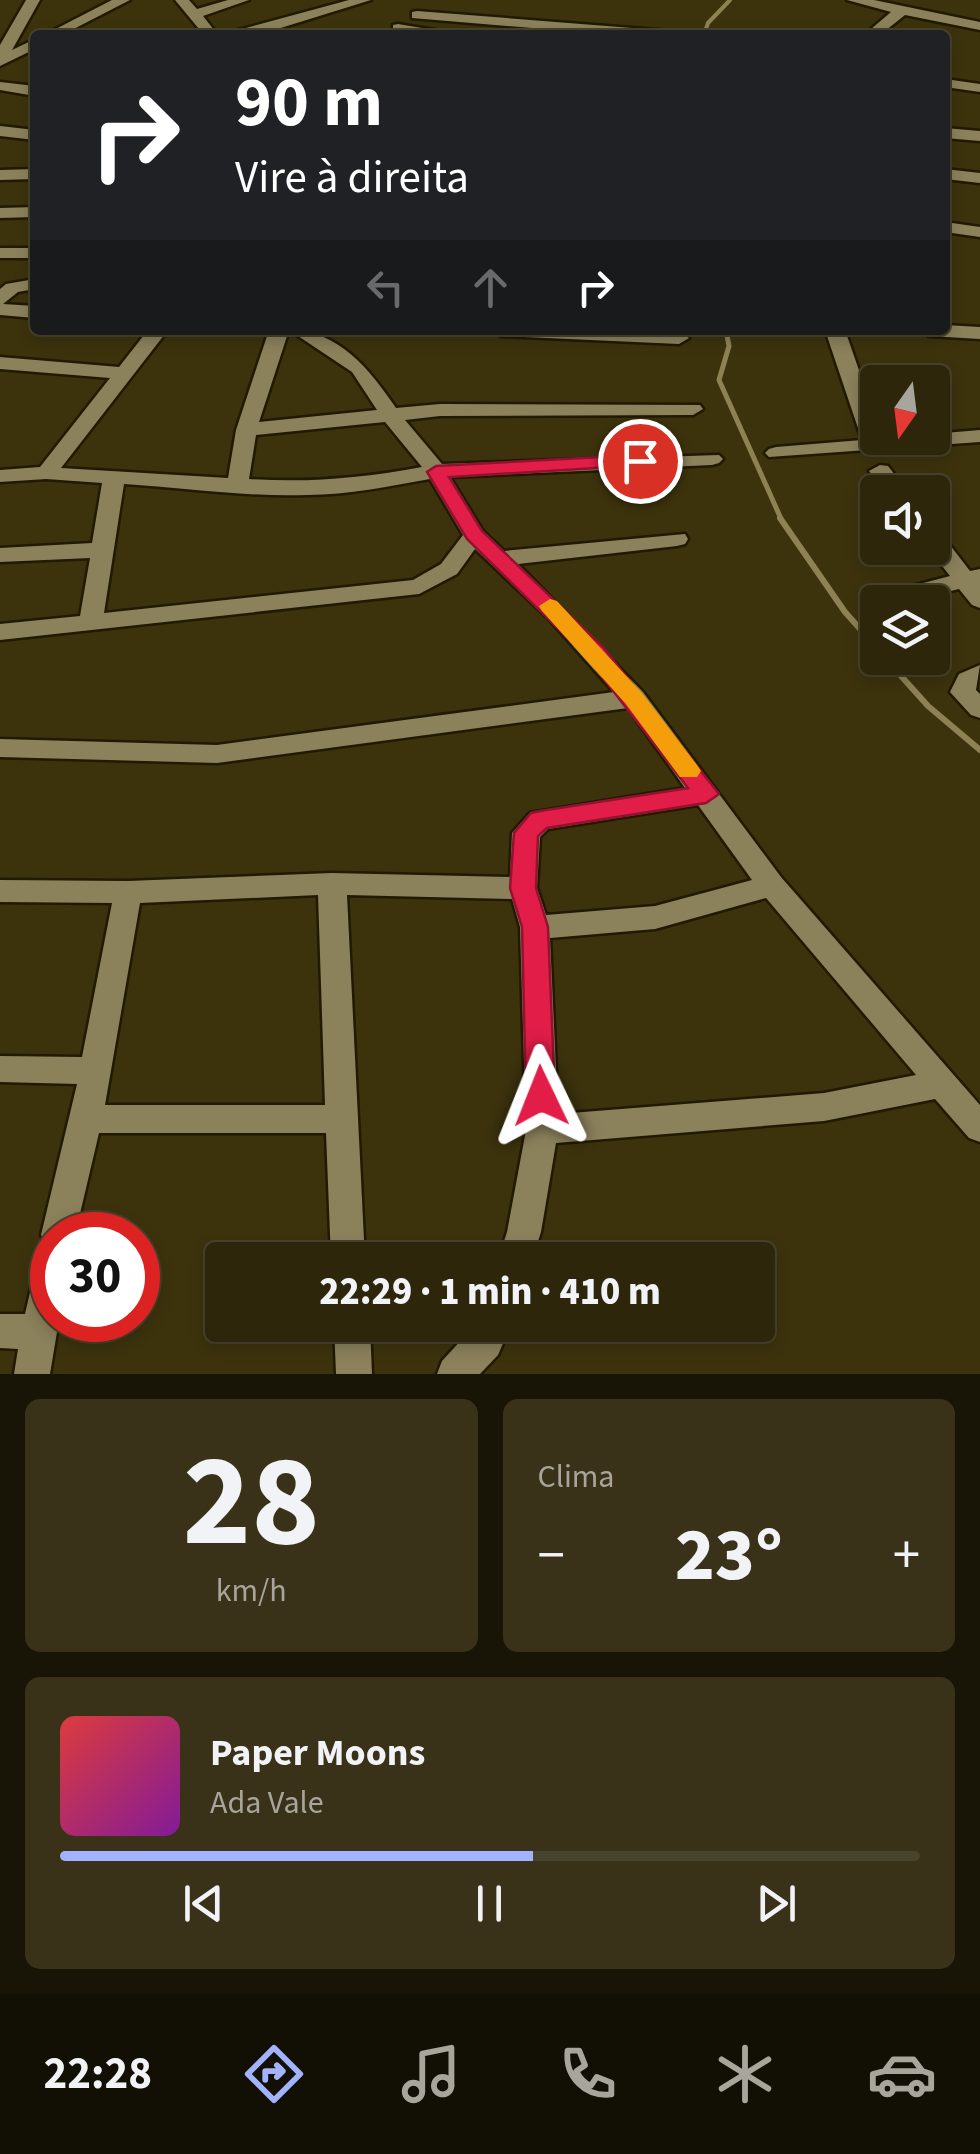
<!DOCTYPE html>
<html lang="pt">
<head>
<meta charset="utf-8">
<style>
	:root { --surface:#2d260a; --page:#393218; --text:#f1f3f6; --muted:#a7a59c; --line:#48432b; --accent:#a3b2fd }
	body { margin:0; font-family:"Source Sans 3",sans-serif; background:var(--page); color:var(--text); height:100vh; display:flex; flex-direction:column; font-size:38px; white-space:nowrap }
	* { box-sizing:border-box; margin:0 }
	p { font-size:32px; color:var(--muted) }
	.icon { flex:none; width:55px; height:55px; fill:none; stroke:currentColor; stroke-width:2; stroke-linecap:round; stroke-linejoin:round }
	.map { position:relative; height:1374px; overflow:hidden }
	.side { display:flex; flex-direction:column; gap:25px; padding:25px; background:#191506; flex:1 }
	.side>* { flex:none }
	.guide { position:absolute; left:30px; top:30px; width:920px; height:305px; border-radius:10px; box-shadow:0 5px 15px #0003,0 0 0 2px var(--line); background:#202124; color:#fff; overflow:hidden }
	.needle { width:65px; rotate:194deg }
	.tools { position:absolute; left:860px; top:365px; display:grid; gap:20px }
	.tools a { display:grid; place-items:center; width:90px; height:90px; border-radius:10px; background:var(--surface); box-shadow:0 5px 15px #0003,0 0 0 2px var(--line); font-size:50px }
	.speed { position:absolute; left:30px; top:1212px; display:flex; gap:20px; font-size:50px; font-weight:700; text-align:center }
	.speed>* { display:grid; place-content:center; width:130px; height:130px; border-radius:50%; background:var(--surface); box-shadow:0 5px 15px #0003,0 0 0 2px var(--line); line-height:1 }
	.speed .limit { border:15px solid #d22; background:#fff; color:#111 }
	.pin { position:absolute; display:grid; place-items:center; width:85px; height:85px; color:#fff; margin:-42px; border:5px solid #fff; border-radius:50%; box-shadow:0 2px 10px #0007 }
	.me { position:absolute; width:110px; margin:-55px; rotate:358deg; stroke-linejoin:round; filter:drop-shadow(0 0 8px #0008) }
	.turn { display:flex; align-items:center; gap:35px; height:210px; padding:0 40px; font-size:45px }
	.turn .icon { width:130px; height:130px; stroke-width:2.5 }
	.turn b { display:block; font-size:70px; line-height:85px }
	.lanes { display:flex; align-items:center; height:95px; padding:0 40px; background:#0003; justify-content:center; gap:50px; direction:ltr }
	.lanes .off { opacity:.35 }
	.big { font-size:75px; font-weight:800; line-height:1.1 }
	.side .tile { flex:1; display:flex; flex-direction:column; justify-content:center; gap:15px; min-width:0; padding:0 35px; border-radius:15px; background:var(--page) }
	.side .dial { align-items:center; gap:0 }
	.dial b { font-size:130px; line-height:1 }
	.song { display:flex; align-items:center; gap:30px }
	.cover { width:120px; height:120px; border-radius:15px; background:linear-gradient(135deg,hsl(0 70% 55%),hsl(290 70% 35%)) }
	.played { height:10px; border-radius:5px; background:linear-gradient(90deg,var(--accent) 55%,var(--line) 55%) }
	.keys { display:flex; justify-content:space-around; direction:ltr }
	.heat { display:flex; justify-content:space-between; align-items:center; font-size:55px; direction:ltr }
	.side .tiles { flex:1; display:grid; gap:25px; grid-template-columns:1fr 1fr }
	.tile:last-child { grid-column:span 2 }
	.trip { position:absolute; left:205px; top:1242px; width:570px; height:100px; border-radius:10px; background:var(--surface); box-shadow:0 5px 15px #0003,0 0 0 2px var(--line); font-weight:800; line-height:100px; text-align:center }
	.tab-bar { display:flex; height:160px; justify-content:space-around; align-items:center; background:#120f04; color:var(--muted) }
	.tab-bar .icon { width:70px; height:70px }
	.tab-bar .selected { color:var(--accent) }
	.tab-bar b { font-size:45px; color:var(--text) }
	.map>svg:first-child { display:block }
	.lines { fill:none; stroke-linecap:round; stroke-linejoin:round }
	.stream-far2 { stroke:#8e8255; stroke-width:4 }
	.stream-far1 { stroke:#8e8255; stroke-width:5 }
	.stream { stroke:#8e8255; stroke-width:6 }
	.minor-casing { stroke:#211a01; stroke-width:5 }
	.minor { fill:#8b815b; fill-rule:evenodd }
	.route { fill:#e11d48; stroke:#92132f; stroke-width:2.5 }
	.slow { fill:#f59e0b }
</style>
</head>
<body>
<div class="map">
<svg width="980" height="1374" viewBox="0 0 980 1374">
	<rect width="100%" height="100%" fill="#3c330d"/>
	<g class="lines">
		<!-- stream-far2 -->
		<path class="stream-far2" d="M 704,35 L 708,23 L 730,0"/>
		<!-- stream-far1 -->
		<path class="stream-far1" d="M 726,330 L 729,346 L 719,380 L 782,521"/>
		<!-- stream -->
		<g class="stream">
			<path d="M 780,518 L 845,612 L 878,649"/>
			<path d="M 885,658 L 928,706 L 980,750"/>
		</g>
		<!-- minor casing -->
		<g class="minor-casing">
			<g id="minor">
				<path d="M 26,0 L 40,0 L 12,50 L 35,39 L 35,49 L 0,66 L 0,45 Z"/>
				<path d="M 112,0 L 130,0 L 62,35 L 44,35 Z"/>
				<path d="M 175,0 L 189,0 L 197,9 L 228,0 L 249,0 L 203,16 L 218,35 L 204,35 Z"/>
				<path d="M 349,0 L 371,0 L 271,31 L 220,35 Z"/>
				<path d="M 847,0 L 874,0 L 980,22 L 980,30 L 905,15 L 880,35 L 864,35 L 891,12 Z"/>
				<path d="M 417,11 L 670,31 L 677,35 L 617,35 L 412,18 L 412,12 Z"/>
				<path d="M 398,24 L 446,32 L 427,35 L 393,31 L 393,25 Z"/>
				<path d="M 945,79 L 980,84 L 980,92 L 945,87 Z"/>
				<path d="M 0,82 L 35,86 L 35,96 L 0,90 Z"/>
				<path d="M 0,126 L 35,130 L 35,140 L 0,136 Z"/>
				<path d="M 945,128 L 980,131 L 980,141 L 945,138 Z"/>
				<path d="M 35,169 L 35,179 L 0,180 L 0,170 Z"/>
				<path d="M 945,169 L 980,173 L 980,183 L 945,179 Z"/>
				<path d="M 35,207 L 35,217 L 0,218 L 0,208 Z"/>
				<path d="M 945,222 L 980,227 L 980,237 L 945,232 Z"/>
				<rect x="0" y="248" width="35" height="10"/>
				<path d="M 35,279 L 35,289 L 18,292 L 3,304 L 35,306 L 35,318 L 0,315 L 0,289 L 6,284 Z"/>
				<path d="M 945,325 L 980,327 L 980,339 L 929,336 L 919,330 L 945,330 Z"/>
				<path d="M 148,330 L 168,330 L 61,468 L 228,478 L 236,430 L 269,330 L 289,330 L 259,422 L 377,410 L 352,372 L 289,330 C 339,330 370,370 396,408 L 440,404 L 700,405 L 703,409 L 693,415 L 440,416 L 405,420 L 442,464 L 719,455 L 723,459 L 719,463 L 712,465 L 450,477 L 483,531 L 504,551 L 685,534 L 688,539 L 685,544 L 677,546 L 518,564 L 643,692 L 781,877 L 980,1105 L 980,1142 L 969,1138 L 935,1099 L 824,1121 L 556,1143 L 541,1232 L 532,1260 L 498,1260 L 507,1232 L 526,1130 L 520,927 L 512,899 L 347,895 L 365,1260 L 331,1260 L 326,1133 L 99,1133 L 75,1235 L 52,1235 L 52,1320 L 59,1320 L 50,1374 L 14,1374 L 18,1349 L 0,1348 L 0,1314 L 25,1314 L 40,1249 L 47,1247 L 41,1235 L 77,1084 L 0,1082 L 0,1056 L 82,1057 L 112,903 L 0,902 L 0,880 L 128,881 L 332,873 L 510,877 L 512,833 L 530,813 L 685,788 L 628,708 L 217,763 L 0,757 L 0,739 L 217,745 L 614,692 L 549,619 L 475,549 L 457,574 L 419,594 L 0,640 L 0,624 L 80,616 L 90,558 L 0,562 L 0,548 L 92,543 L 102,483 L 46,479 L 0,482 L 0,470 L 40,467 L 110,378 L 0,369 L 0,357 L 119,367 ZM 385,422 L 422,467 C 363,478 309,483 249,479 L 256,435 ZM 430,479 L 463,535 L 441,564 L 413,580 L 104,613 L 124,484 C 186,488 245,497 307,495 C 349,495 389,486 430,479 ZM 698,805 L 752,880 L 655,906 L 546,915 L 537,888 L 540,837 L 548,829 ZM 318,895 L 325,1105 L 105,1105 L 140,903 ZM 766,898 L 916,1075 L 824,1093 L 558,1114 L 550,938 L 655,929 Z"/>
				<path d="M 491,330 C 524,330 671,323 689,338 L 679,344 L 501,336 Z"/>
				<path d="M 825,330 L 845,330 L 878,425 L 878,438 L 932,438 L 932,434 L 980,430 L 980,442 L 769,457 L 765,453 L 769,449 L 776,447 L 862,440 Z"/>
				<path d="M 880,465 L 888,466 L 908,492 L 886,492 L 869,471 Z"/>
				<path d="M 932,530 L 940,532 L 970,571 L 980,569 L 980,608 L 972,605 L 959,589 L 905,602 L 878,602 L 878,609 L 870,607 L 866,602 L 870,597 L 950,576 L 928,548 L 932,548 Z"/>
				<path d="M 980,665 L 976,690 L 980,694 L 980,718 L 971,715 L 950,692 L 959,674 Z"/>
				<path d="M 334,1325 L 370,1325 L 372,1374 L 336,1374 Z"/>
				<path d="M 475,1325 L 511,1325 L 498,1355 L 480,1374 L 437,1374 L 442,1361 Z"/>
			</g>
		</g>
		<!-- minor -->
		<use href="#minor" class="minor"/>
	</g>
	<!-- route -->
	<path class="route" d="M 640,455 L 649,461 L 646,465 L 449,477 L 482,531 L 603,647 L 719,794 L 706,803 L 547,828 L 538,836 L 536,888 L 548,927 L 555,1096 L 551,1105 L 541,1108 L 531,1105 L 526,1096 L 522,927 L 510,888 L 514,833 L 531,813 L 540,811 L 688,788 L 587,657 L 467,539 L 427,472 L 436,466 Z"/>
	<!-- slow -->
	<path class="slow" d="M 550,599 L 557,601 L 642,693 L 697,765 L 701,771 L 697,777 L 680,777 L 626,704 L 542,611 L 539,606 Z"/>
</svg>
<div class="tools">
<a><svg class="needle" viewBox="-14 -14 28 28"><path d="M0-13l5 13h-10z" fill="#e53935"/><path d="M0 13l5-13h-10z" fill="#a7a59c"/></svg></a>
<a><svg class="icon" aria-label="sound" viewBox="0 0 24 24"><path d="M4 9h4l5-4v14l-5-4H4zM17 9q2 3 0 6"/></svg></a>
<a><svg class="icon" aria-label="layers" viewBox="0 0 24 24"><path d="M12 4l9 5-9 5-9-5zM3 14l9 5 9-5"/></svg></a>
</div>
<div class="speed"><div class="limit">30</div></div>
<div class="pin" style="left:640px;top:461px;background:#d93025"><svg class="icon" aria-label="arrive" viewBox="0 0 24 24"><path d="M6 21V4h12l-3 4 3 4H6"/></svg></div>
<svg class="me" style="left:541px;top:1096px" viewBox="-20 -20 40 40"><path d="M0-17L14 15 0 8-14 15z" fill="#e11d48" stroke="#fff" stroke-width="4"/></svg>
<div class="trip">22:29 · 1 min · 410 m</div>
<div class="guide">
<div class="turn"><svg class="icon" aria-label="right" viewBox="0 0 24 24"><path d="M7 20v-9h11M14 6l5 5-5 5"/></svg><div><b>90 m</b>Vire à direita</div></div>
<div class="lanes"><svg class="icon off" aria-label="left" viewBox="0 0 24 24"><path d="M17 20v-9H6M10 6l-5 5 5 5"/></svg><svg class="icon off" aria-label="ahead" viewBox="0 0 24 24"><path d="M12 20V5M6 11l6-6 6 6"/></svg><svg class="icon" aria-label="right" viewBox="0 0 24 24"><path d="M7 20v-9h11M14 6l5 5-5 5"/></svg></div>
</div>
</div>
<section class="side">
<div class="tiles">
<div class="tile dial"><b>28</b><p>km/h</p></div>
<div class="tile"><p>Clima</p>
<div class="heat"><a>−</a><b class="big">23°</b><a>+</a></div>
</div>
<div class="tile">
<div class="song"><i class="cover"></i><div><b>Paper Moons</b><p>Ada Vale</p></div></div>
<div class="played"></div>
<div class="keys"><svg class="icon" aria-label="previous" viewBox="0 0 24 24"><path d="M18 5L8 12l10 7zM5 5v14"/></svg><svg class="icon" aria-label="pause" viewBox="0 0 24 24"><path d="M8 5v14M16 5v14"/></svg><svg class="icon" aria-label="next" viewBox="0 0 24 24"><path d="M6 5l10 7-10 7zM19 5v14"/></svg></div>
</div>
</div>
</section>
<nav class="tab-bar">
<b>22:28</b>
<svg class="icon selected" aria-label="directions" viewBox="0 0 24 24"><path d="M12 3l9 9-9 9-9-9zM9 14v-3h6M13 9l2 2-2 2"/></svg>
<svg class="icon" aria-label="music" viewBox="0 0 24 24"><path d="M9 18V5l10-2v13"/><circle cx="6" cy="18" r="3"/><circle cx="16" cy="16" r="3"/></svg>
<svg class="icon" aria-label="phone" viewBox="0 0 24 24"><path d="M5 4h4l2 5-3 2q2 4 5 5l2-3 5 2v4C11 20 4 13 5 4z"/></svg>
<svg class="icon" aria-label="climate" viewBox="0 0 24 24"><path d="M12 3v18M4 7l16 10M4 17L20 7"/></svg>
<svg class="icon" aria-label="car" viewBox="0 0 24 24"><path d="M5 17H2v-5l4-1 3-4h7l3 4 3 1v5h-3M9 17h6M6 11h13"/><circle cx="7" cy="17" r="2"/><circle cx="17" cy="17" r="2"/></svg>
</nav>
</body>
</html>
